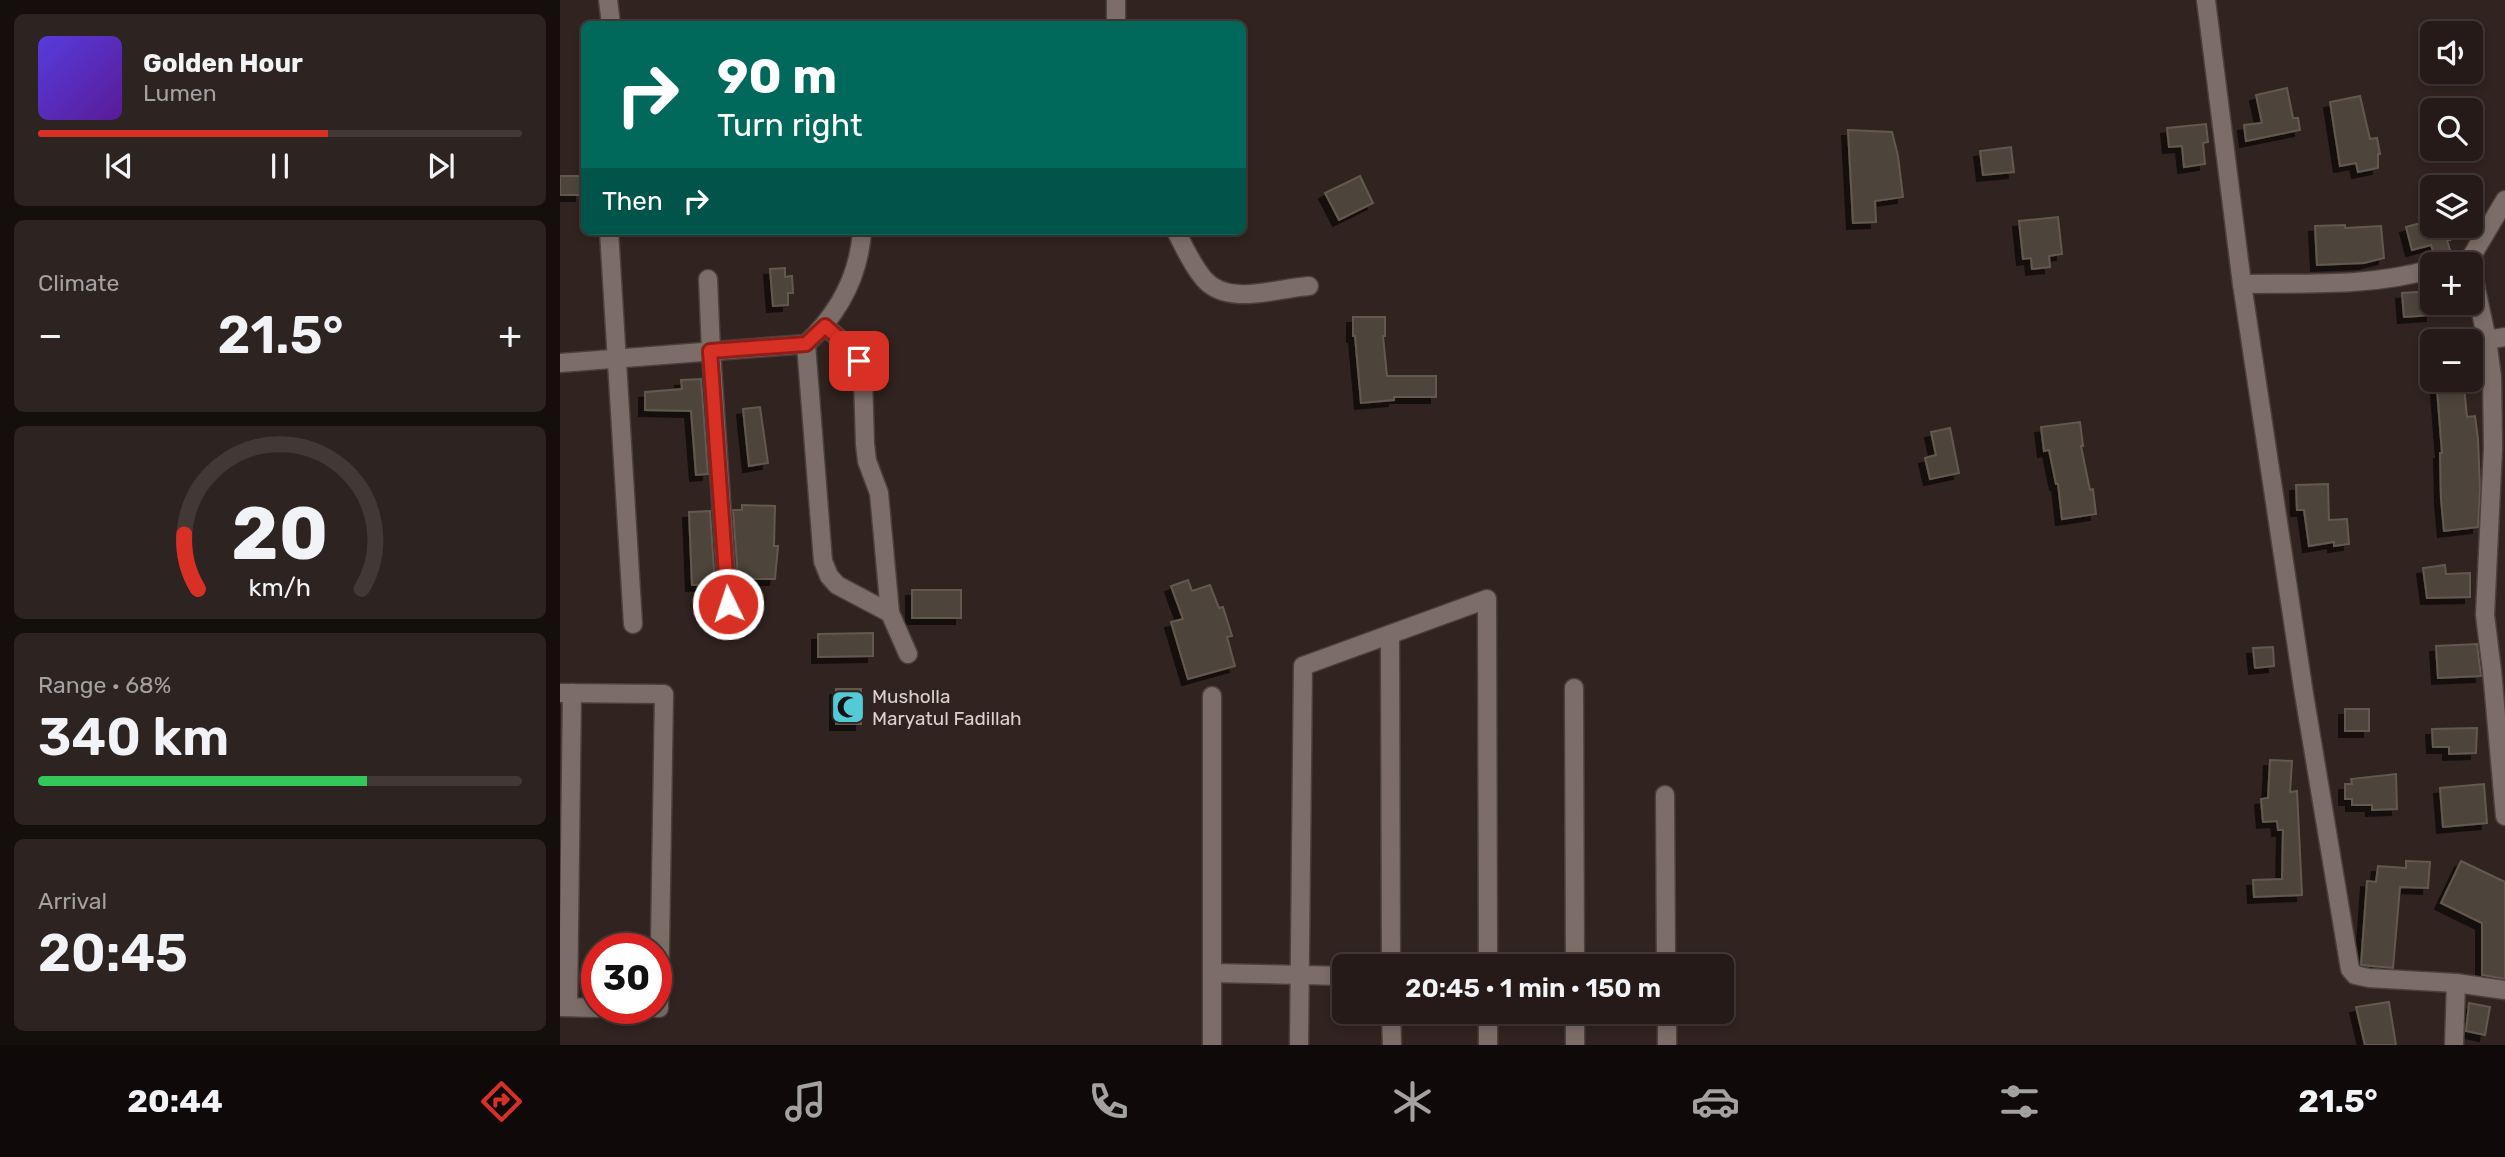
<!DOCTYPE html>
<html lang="en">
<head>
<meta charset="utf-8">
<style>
	:root { --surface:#251a17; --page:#2d2320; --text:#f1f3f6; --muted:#a3a1a1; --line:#423836; --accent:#d93025 }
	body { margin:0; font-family:Rubik,sans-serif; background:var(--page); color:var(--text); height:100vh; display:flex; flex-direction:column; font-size:26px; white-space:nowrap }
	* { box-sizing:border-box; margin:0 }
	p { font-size:23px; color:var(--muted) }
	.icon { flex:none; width:38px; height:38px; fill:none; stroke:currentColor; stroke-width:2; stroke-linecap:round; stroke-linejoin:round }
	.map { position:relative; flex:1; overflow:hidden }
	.panel { display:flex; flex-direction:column; gap:14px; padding:14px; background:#140e0d; width:560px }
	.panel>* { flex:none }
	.hud { position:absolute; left:21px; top:21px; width:665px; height:214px; border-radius:10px; box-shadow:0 4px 10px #0003,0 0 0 2px var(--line); background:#00695c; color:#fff; overflow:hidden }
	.fabs { position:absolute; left:1860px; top:21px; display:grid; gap:14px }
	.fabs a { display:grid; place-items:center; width:63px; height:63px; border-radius:10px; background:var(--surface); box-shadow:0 4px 10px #0003,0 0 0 2px var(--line); font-size:35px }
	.speed { position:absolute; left:21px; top:933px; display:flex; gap:14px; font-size:35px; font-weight:700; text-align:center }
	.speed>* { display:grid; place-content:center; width:91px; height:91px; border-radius:50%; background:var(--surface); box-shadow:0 4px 10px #0003,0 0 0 2px var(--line); line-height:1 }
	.speed .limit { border:10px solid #d22; background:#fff; color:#111 }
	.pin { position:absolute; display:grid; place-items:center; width:60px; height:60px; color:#fff; margin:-30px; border-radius:14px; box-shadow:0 4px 10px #0006 }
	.me { position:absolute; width:77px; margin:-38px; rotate:356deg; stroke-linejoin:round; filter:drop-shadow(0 0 5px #0008) }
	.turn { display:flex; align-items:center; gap:24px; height:147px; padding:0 21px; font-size:32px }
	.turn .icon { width:91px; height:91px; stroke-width:2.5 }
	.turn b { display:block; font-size:49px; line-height:60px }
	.then { display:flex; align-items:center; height:66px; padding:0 21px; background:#0003; gap:14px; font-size:26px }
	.big { font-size:52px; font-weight:600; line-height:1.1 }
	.panel .tile { flex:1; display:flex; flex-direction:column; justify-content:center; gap:10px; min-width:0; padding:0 24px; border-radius:10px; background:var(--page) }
	.panel .dial { align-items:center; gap:0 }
	.dial svg { height:182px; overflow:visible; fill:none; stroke:var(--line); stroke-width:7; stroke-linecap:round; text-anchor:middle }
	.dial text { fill:var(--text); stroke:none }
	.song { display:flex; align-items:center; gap:21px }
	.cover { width:84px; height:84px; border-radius:10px; background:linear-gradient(135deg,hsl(250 70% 55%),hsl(270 70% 35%)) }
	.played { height:7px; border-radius:4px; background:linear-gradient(90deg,var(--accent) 60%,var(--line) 60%) }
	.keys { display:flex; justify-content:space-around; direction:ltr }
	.heat { display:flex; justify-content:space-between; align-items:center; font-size:38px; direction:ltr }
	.charge { height:10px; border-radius:5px; background:linear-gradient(90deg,#34c759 68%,var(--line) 0) }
	.trip { position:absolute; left:772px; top:954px; width:402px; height:70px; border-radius:10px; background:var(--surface); box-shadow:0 4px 10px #0003,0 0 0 2px var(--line); font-weight:600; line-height:70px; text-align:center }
	.dock { display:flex; height:112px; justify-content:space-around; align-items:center; background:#0f0a09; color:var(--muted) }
	.dock .icon { width:49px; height:49px }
	.dock .active { color:var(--accent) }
	.dock b { font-size:32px; color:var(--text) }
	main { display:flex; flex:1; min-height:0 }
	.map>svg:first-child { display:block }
	.building { fill:#4e453a; stroke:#63594e; stroke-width:2; filter:url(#shadow) }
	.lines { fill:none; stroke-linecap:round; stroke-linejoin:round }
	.minor-casing { stroke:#4b403c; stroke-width:21 }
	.minor { stroke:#7d6d68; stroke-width:18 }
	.route-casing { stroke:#8d1f18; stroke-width:18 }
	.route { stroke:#d93025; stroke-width:12 }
	.labels { text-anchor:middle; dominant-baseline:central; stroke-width:7; stroke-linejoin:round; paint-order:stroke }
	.poi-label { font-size:19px; fill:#dbd2cf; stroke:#31231f; text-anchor:start }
</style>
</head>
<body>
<main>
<section class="panel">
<div class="tile">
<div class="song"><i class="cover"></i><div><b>Golden Hour</b><p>Lumen</p></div></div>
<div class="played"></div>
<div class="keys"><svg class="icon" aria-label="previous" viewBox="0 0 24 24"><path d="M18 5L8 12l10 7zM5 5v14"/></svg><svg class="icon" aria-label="pause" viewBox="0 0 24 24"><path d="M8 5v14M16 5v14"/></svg><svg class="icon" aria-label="next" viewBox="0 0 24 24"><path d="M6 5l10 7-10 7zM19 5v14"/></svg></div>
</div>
<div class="tile"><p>Climate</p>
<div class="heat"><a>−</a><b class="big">21.5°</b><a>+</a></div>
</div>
<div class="tile dial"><svg viewBox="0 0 100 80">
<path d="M14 69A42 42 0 1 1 86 69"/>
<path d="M14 69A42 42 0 0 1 8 45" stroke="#d93025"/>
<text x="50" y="56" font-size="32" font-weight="700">20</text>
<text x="50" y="72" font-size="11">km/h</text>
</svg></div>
<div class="tile"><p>Range · 68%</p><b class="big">340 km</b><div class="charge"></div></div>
<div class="tile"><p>Arrival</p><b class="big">20:45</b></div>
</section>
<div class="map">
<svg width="1945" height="1045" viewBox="0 0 1945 1045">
	<defs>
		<filter id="shadow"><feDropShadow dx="-6" dy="6" stdDeviation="0" flood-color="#0009"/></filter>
	</defs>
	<rect width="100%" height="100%" fill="#31231f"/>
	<!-- building -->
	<g class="building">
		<path d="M 1727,88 L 1733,118 L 1738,118 L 1740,130 L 1686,141 L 1684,125 L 1702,123 L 1696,95 Z"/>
		<path d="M 1800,96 L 1810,139 L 1817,138 L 1820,154 L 1818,154 L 1818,168 L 1798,172 L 1796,163 L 1780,166 L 1770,102 Z"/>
		<path d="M 1646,124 L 1648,142 L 1643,143 L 1645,164 L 1624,167 L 1622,146 L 1609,147 L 1607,128 Z"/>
		<path d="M 1288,130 L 1332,132 L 1338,156 L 1343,197 L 1315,201 L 1316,222 L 1293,223 Z"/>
		<path d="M 1451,147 L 1454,172 L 1423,175 L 1420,151 Z"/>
		<rect x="0" y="176" width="21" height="19"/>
		<path d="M 800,176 L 813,203 L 779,220 L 765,193 Z"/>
		<path d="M 1498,217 L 1502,254 L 1489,256 L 1490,267 L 1472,269 L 1471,258 L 1463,259 L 1459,221 Z"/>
		<path d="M 1872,220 L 1872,226 L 1886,226 L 1890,240 L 1887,240 L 1890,250 L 1874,254 L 1871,245 L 1852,250 L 1846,227 Z"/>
		<path d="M 1785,225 L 1785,228 L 1821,226 L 1824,258 L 1804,263 L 1757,265 L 1755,226 Z"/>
		<path d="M 225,268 L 225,277 L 232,276 L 233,293 L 228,293 L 228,305 L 213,306 L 210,269 Z"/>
		<path d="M 1872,291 L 1872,315 L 1844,317 L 1842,293 Z"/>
		<path d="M 793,317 L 825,317 L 825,336 L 823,336 L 827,376 L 876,376 L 876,397 L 834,397 L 834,400 L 801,403 L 795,336 L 793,336 Z"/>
		<path d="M 141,379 L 148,474 L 136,475 L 131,411 L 85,410 L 85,392 L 122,389 L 121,380 Z"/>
		<path d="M 1904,386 L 1907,417 L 1915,416 L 1918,439 L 1920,489 L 1918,527 L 1884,531 L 1881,499 L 1880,453 L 1882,453 L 1877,389 Z"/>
		<path d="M 200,407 L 208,463 L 189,466 L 183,409 Z"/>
		<path d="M 1520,422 L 1523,446 L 1521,446 L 1530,490 L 1533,489 L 1536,514 L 1502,519 L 1498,484 L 1496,484 L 1489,450 L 1484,451 L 1481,427 Z"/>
		<path d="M 1390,428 L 1399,473 L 1370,479 L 1365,458 L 1376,455 L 1371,432 Z"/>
		<path d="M 1768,484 L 1769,520 L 1787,519 L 1789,544 L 1774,546 L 1774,542 L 1749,546 L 1744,510 L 1737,510 L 1736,485 Z"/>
		<path d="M 182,505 L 215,506 L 214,546 L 218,546 L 215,579 L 178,579 L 173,510 L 182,510 Z"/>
		<path d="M 150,511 L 155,584 L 132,585 L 129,512 Z"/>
		<path d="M 1885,565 L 1886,574 L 1910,573 L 1910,597 L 1867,598 L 1863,568 Z"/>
		<path d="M 628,580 L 632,591 L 650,585 L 659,608 L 663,607 L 672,636 L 667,637 L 675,666 L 628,679 L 611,622 L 623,619 L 611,586 Z"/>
		<rect x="352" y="590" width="49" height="28"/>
		<path d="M 313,633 L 313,656 L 258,657 L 258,634 Z"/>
		<path d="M 1917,644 L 1921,676 L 1878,678 L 1876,646 Z"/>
		<path d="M 1713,647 L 1714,666 L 1695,668 L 1693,648 Z"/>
		<rect x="276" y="689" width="25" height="35"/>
		<rect x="1785" y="709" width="24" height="22"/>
		<path d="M 1917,728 L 1916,753 L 1889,754 L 1889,747 L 1873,747 L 1872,729 Z"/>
		<path d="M 1710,760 L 1732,761 L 1730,792 L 1737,791 L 1742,895 L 1694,897 L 1693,880 L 1722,879 L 1723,830 L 1718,830 L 1717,821 L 1703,822 L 1701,799 L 1708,798 Z"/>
		<path d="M 1836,774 L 1837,809 L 1812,810 L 1812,805 L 1792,805 L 1792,799 L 1785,799 L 1785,784 L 1792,784 L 1791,779 Z"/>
		<path d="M 1924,784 L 1927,823 L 1883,827 L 1880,788 Z"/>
		<path d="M 1846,861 L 1870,862 L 1868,888 L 1840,887 L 1833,968 L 1801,965 L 1807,881 L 1816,882 L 1818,866 L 1846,868 Z"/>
		<path d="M 1901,861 L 1945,882 L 1945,979 L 1922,975 L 1922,923 L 1881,903 Z"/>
		<path d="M 1829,1002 L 1836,1045 L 1805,1045 L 1796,1007 Z"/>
		<path d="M 1909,1003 L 1930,1007 L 1925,1035 L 1906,1031 Z"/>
	</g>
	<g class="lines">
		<!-- minor casing -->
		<g class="minor-casing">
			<g id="minor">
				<path d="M 48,0 L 51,24"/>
				<path d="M 556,0 L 556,24"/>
				<path d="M 1646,0 L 1682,284 L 1744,694 L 1790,969 L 1795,975 L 1809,978 L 1896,983 L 1945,990"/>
				<path d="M 49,231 L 73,624"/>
				<path d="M 616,231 C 624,247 632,265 644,279 C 668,307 717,288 749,286"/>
				<path d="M 1890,264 L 1910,259"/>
				<path d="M 1911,264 L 1910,259 L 1945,200"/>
				<path d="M 1911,266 L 1927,340 L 1932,377 L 1933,448 L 1925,615 L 1932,671 L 1945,816"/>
				<path d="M 148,279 L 151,351 L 168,604"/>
				<path d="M 1682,284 C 1745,283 1811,287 1872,269"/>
				<path d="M 265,326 L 294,352 L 303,378 L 305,444 L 307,461 L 319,493 L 330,613"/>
				<path d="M 1927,340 L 1945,337"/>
				<path d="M 246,344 L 263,561 L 269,576 L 277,585 L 330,613 L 348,654"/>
				<path d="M 0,363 L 246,344 C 278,314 299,276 302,231"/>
				<path d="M 830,635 L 831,966"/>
				<path d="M 1014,688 L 1015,966"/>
				<path d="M 0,693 L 104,694 L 99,1008 L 96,1008"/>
				<path d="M 652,696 L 652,1045"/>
				<path d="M 1105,795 L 1106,966"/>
				<path d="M 652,973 L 784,976"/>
				<path d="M 0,1007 L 37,1008"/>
				<path d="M 8,1007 L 12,693"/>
				<path d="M 831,1012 L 832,1045"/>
				<path d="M 1015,1012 L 1015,1045"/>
				<path d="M 1107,1012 L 1107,1045"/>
				<path d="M 739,1045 L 743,666 L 927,599 L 928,966"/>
				<path d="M 928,1045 L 928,1012"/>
				<path d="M 1894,1045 L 1896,983"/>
			</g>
		</g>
		<!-- minor -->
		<use href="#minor" class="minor"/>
	</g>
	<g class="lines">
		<!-- route casing -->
		<g class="route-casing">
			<path id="route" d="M 168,604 L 150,351 L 246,344 L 265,326 L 294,352 L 299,361"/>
		</g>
		<!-- route -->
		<use href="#route" class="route"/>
	</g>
	<!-- icons -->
	<defs>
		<g id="mosque-square" transform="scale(1.75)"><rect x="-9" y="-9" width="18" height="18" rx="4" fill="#52cbd7" stroke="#31231f"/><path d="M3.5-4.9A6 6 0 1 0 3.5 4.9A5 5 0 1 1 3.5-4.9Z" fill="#111"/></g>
	</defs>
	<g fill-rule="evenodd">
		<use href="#mosque-square" x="288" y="707"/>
	</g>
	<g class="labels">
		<!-- poi labels -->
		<g class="poi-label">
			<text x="312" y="696">Musholla<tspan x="312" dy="22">Maryatul Fadillah</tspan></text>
		</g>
	</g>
</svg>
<div class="fabs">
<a><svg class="icon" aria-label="sound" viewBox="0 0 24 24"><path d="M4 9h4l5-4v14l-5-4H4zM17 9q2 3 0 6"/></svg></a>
<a><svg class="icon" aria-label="search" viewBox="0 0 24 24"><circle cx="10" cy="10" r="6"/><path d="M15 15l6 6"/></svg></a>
<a><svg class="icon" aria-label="layers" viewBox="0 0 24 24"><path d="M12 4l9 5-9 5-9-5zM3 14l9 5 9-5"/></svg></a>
<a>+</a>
<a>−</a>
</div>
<div class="speed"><div class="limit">30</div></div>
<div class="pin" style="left:299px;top:361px;background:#d93025"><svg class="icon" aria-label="arrive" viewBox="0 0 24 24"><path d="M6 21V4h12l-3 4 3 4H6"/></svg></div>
<svg class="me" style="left:168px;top:604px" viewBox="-20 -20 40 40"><circle r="17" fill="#d93025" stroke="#fff" stroke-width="3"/><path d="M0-11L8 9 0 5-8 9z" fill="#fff"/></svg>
<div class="trip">20:45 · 1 min · 150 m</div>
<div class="hud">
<div class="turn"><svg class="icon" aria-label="right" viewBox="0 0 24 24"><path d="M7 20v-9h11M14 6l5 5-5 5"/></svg><div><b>90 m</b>Turn right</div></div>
<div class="then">Then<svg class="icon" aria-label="right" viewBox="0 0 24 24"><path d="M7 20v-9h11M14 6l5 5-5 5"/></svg></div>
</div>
</div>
</main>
<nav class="dock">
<b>20:44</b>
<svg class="icon active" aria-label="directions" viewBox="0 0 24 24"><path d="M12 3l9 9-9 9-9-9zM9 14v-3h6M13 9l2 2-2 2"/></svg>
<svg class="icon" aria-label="music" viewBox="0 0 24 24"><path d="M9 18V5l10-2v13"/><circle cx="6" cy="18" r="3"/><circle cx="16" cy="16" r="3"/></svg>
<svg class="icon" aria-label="phone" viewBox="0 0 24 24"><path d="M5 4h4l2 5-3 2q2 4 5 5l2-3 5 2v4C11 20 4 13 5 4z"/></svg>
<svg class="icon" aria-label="climate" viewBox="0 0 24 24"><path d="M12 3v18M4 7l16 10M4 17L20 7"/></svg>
<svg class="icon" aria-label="car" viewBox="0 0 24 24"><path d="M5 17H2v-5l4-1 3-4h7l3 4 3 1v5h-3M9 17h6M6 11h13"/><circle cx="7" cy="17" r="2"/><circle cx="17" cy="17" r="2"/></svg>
<svg class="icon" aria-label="filters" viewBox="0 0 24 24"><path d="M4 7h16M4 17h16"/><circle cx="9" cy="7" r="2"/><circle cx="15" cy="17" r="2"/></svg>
<b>21.5°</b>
</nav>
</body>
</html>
